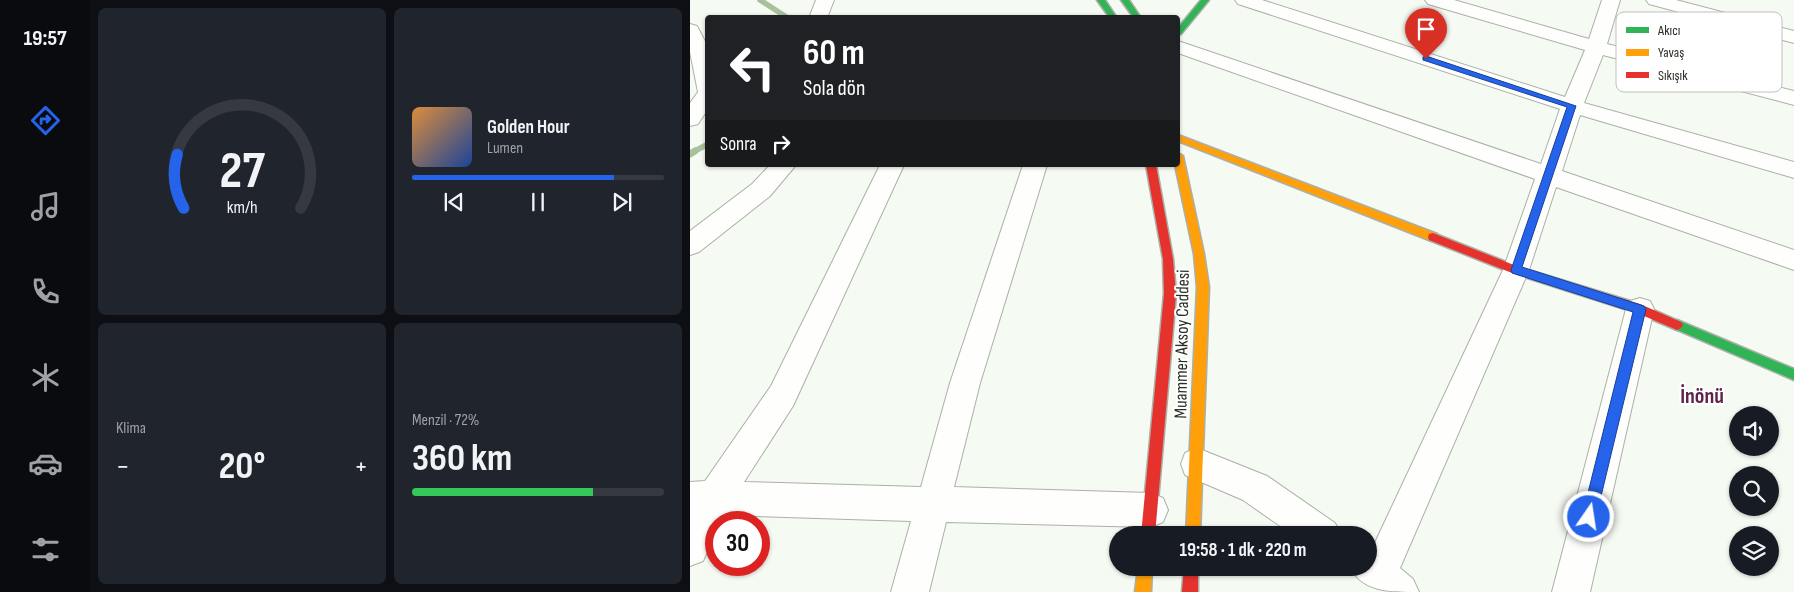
<!DOCTYPE html>
<html lang="tr">
<head>
<meta charset="utf-8">
<style>
	:root { --surface:#171b24; --page:#20242c; --text:#f1f3f6; --muted:#9ea1a6; --line:#363941; --accent:#2563eb }
	body { margin:0; font-family:"Sofia Sans Condensed",sans-serif; background:var(--page); color:var(--text); height:100vh; display:flex; flex-direction:column; font-size:19px; white-space:nowrap }
	* { box-sizing:border-box; margin:0 }
	p { font-size:16px; color:var(--muted) }
	.icon { flex:none; width:28px; height:28px; fill:none; stroke:currentColor; stroke-width:2; stroke-linecap:round; stroke-linejoin:round }
	.map { position:relative; flex:1; overflow:hidden }
	.panel { display:flex; flex-direction:column; gap:8px; padding:8px; background:#0d0f14; width:600px }
	.panel>* { flex:none }
	.banner { position:absolute; left:15px; top:15px; width:475px; height:152px; border-radius:5px; box-shadow:0 1px 4px #0004; background:#202124; color:#fff; overflow:hidden }
	.controls { position:absolute; left:1039px; top:406px; display:grid; gap:10px }
	.controls a { display:grid; place-items:center; width:50px; height:50px; border-radius:50%; background:var(--surface); box-shadow:0 1px 4px #0004; font-size:25px }
	.speed { position:absolute; left:15px; top:511px; display:flex; gap:10px; font-size:25px; font-weight:700; text-align:center }
	.speed>* { display:grid; place-content:center; width:65px; height:65px; border-radius:50%; background:var(--surface); box-shadow:0 1px 4px #0004; line-height:1 }
	.speed .limit { border:8px solid #d22; background:#fff; color:#111 }
	.pin { position:absolute; display:grid; place-items:center; width:42px; height:42px; color:#fff; margin:-51px -21px; border-radius:50% 50% 50% 0; rotate:-45deg; box-shadow:0 0 5px #0007 }
	.pin .icon { rotate:45deg }
	.me { position:absolute; width:55px; margin:-28px; rotate:13deg; stroke-linejoin:round; filter:drop-shadow(0 0 4px #0008) }
	.turn { display:flex; align-items:center; gap:18px; height:105px; padding:0 15px; font-size:22px }
	.turn .icon { width:65px; height:65px; stroke-width:2.5 }
	.turn b { display:block; font-size:35px; line-height:42px }
	.then { display:flex; align-items:center; height:48px; padding:0 15px; background:#0003; gap:10px; font-size:19px }
	.big { font-size:38px; font-weight:700; line-height:1.1 }
	.panel .tile { flex:1; display:flex; flex-direction:column; justify-content:center; gap:8px; min-width:0; padding:0 18px; border-radius:8px; background:var(--page) }
	.panel .dial { align-items:center; gap:0 }
	.dial svg { height:130px; overflow:visible; fill:none; stroke:var(--line); stroke-width:7; stroke-linecap:round; text-anchor:middle }
	.dial text { fill:var(--text); stroke:none }
	.song { display:flex; align-items:center; gap:15px }
	.cover { width:60px; height:60px; border-radius:8px; background:linear-gradient(135deg,hsl(30 70% 55%),hsl(220 70% 35%)) }
	.played { height:5px; border-radius:2px; background:linear-gradient(90deg,var(--accent) 80%,var(--line) 80%) }
	.keys { display:flex; justify-content:space-around; direction:ltr }
	.heat { display:flex; justify-content:space-between; align-items:center; font-size:28px; direction:ltr }
	.charge { height:8px; border-radius:4px; background:linear-gradient(90deg,#34c759 72%,var(--line) 0) }
	.panel .tiles { flex:1; display:grid; gap:8px; grid-template-columns:repeat(2,1fr) }
	.trip { position:absolute; left:419px; top:526px; width:268px; height:50px; border-radius:25px; background:var(--surface); box-shadow:0 1px 4px #0004; font-weight:700; line-height:50px; text-align:center }
	main { display:flex; flex:1; min-height:0 }
	.tabs { display:flex; flex-direction:column; width:90px; justify-content:space-around; align-items:center; background:#090b0e; color:var(--muted) }
	.tabs .icon { width:35px; height:35px }
	.tabs .current { color:var(--accent) }
	.tabs b { font-size:22px; color:var(--text) }
	.map>svg:first-child { display:block }
	.lines { fill:none; stroke-linecap:round; stroke-linejoin:round }
	.stream-far1 { stroke:#a8c19b; stroke-width:5.5 }
	.stream { stroke:#a8c19b; stroke-width:7 }
	.street-casing { stroke:#abb0a8; stroke-width:2 }
	.fast-casing { stroke:#abb0a8; stroke-width:3 }
	.slow-casing { stroke:#abb0a8; stroke-width:3 }
	.jam-casing { stroke:#abb0a8; stroke-width:3 }
	.street { fill:#fefefd; fill-rule:evenodd }
	.fast { fill:#30b455; fill-rule:evenodd }
	.slow { fill:#ff9f0a; fill-rule:evenodd }
	.jam { fill:#e5322d; fill-rule:evenodd }
	.route { fill:#2563eb; stroke:#184099 }
	.labels { text-anchor:middle; dominant-baseline:central; stroke-width:4; stroke-linejoin:round; paint-order:stroke }
	.street-label { font-size:18px; fill:#292f26; stroke:#fff }
	.district-label { font-size:22px; font-weight:bold; fill:#602348; stroke:#fff }
	.key { fill:#fff; stroke:#bfc1be; stroke-width:1 }
	.key-label { font-size:14px; fill:#292f26 }
</style>
</head>
<body>
<main>
<nav class="tabs">
<b>19:57</b>
<svg class="icon current" aria-label="directions" viewBox="0 0 24 24"><path d="M12 3l9 9-9 9-9-9zM9 14v-3h6M13 9l2 2-2 2"/></svg>
<svg class="icon" aria-label="music" viewBox="0 0 24 24"><path d="M9 18V5l10-2v13"/><circle cx="6" cy="18" r="3"/><circle cx="16" cy="16" r="3"/></svg>
<svg class="icon" aria-label="phone" viewBox="0 0 24 24"><path d="M5 4h4l2 5-3 2q2 4 5 5l2-3 5 2v4C11 20 4 13 5 4z"/></svg>
<svg class="icon" aria-label="climate" viewBox="0 0 24 24"><path d="M12 3v18M4 7l16 10M4 17L20 7"/></svg>
<svg class="icon" aria-label="car" viewBox="0 0 24 24"><path d="M5 17H2v-5l4-1 3-4h7l3 4 3 1v5h-3M9 17h6M6 11h13"/><circle cx="7" cy="17" r="2"/><circle cx="17" cy="17" r="2"/></svg>
<svg class="icon" aria-label="filters" viewBox="0 0 24 24"><path d="M4 7h16M4 17h16"/><circle cx="9" cy="7" r="2"/><circle cx="15" cy="17" r="2"/></svg>
</nav>
<section class="panel">
<div class="tiles">
<div class="tile dial"><svg viewBox="0 0 100 80">
<path d="M14 69A42 42 0 1 1 86 69"/>
<path d="M14 69A42 42 0 0 1 10 36" stroke="#2563eb"/>
<text x="50" y="56" font-size="32" font-weight="700">27</text>
<text x="50" y="72" font-size="11">km/h</text>
</svg></div>
<div class="tile">
<div class="song"><i class="cover"></i><div><b>Golden Hour</b><p>Lumen</p></div></div>
<div class="played"></div>
<div class="keys"><svg class="icon" aria-label="previous" viewBox="0 0 24 24"><path d="M18 5L8 12l10 7zM5 5v14"/></svg><svg class="icon" aria-label="pause" viewBox="0 0 24 24"><path d="M8 5v14M16 5v14"/></svg><svg class="icon" aria-label="next" viewBox="0 0 24 24"><path d="M6 5l10 7-10 7zM19 5v14"/></svg></div>
</div>
<div class="tile"><p>Klima</p>
<div class="heat"><a>−</a><b class="big">20°</b><a>+</a></div>
</div>
<div class="tile"><p>Menzil · 72%</p><b class="big">360 km</b><div class="charge"></div></div>
</div>
</section>
<div class="map">
<svg width="1104" height="592" viewBox="0 0 1104 592">
	<rect width="100%" height="100%" fill="#f5faf2"/>
	<g class="lines">
		<!-- stream-far1 -->
		<g class="stream-far1">
			<path d="M 70,0 L 98,18"/>
			<path d="M 3,152 L 18,144"/>
		</g>
		<!-- stream -->
		<path class="stream" d="M 0,154 L 5,151"/>
		<!-- street casing -->
		<g class="street-casing">
			<g id="street">
				<path d="M 126,0 L 144,0 L 137,18 L 119,18 Z"/>
				<path d="M 545,0 L 572,0 L 875,97 L 895,50 L 738,4 L 735,0 L 764,0 L 899,39 L 912,0 L 930,0 L 917,44 L 1104,91 L 1104,105 L 913,55 L 894,103 L 1104,162 L 1104,178 L 890,115 L 872,171 L 1104,250 L 1104,270 L 866,187 L 839,270 L 710,568 L 723,579 L 729,592 C 699,592 674,592 660,568 L 678,568 L 678,548 L 682,549 L 813,270 L 845,179 L 488,53 L 488,41 L 851,164 L 870,109 L 548,4 Z"/>
				<path d="M 956,0 L 986,0 L 1104,31 L 1104,43 L 959,4 Z"/>
				<path d="M 0,24 L 7,26 L 18,47 L 18,109 L 8,124 L 0,126 L 0,103 L 8,92 L 0,52 Z"/>
				<path d="M 80,165 L 106,165 L 80,196 L 9,252 L 0,255 L 0,231 L 62,184 Z"/>
				<path d="M 190,165 L 214,165 L 103,406 L 54,482 L 231,487 L 260,383 L 333,165 L 357,165 L 290,383 L 264,487 L 461,493 L 473,498 L 478,510 L 473,522 L 461,527 L 256,522 L 239,592 L 201,592 L 221,521 L 34,515 L 30,522 L 26,522 L 26,531 L 13,561 L 0,566 L 0,482 L 15,481 L 81,386 Z"/>
				<path d="M 950,298 L 960,301 L 964,309 L 900,592 L 862,592 L 936,309 L 940,301 Z"/>
				<path d="M 507,448 L 577,476 L 645,523 L 651,535 L 603,535 L 553,500 L 495,475 L 491,464 L 495,453 Z"/>
			</g>
		</g>
		<!-- fast casing -->
		<g class="fast-casing">
			<g id="fast">
				<path d="M 407,0 L 415,0 L 427,18 L 420,18 Z"/>
				<path d="M 431,0 L 439,0 L 451,18 L 444,18 Z"/>
				<path d="M 511,0 L 519,0 L 491,34 L 488,34 L 488,28 Z"/>
				<path d="M 987,320 L 1104,369 L 1104,380 L 983,328 L 981,325 L 983,322 Z"/>
			</g>
		</g>
		<!-- slow casing -->
		<g class="slow-casing">
			<g id="slow">
				<path d="M 488,135 L 747,234 L 748,237 L 743,241 L 739,240 L 488,141 Z"/>
				<path d="M 488,153 L 493,156 L 514,254 L 519,287 L 510,535 L 496,535 L 507,287 L 504,254 L 485,165 L 488,165 Z"/>
				<path d="M 448,568 L 462,568 L 461,592 L 445,592 Z"/>
			</g>
		</g>
		<!-- jam casing -->
		<g class="jam-casing">
			<g id="jam">
				<path d="M 456,165 L 466,165 L 483,259 L 486,294 L 465,535 L 451,535 L 474,294 L 473,259 Z"/>
				<path d="M 743,233 L 829,267 L 950,304 L 991,322 L 993,325 L 991,328 L 987,330 L 947,313 L 822,273 L 739,240 L 738,237 L 739,234 Z"/>
				<path d="M 494,568 L 508,568 L 508,592 L 492,592 Z"/>
			</g>
		</g>
		<!-- street -->
		<use href="#street" class="street"/>
		<!-- fast -->
		<use href="#fast" class="fast"/>
		<!-- slow -->
		<use href="#slow" class="slow"/>
		<!-- jam -->
		<use href="#jam" class="jam"/>
	</g>
	<!-- route -->
	<path class="route" d="M 736,56 L 886,106 L 832,267 L 954,306 L 956,309 L 906,517 L 904,522 L 899,524 L 894,522 L 892,517 L 943,312 L 822,273 L 821,270 L 877,107 L 733,60 L 733,57 Z"/>
	<g class="labels">
		<!-- street labels -->
		<g class="street-label">
			<text transform="translate(492 344) rotate(-89)">Muammer Aksoy Caddesi</text>
		</g>
		<!-- district labels -->
		<g class="district-label">
			<text x="1012" y="396">İnönü</text>
		</g>
	</g>
	<!-- legend -->
	<rect x="926" y="12" width="166" height="80" rx="8" class="key"/>
	<rect x="936" y="27" width="23" height="6" fill="#30b455"/>
	<rect x="936" y="49" width="23" height="7" fill="#ff9f0a"/>
	<rect x="936" y="72" width="23" height="6" fill="#e5322d"/>
	<g class="key-label">
		<text x="968" y="35">Akıcı</text>
		<text x="968" y="57">Yavaş</text>
		<text x="968" y="80">Sıkışık</text>
	</g>
</svg>
<div class="controls">
<a><svg class="icon" aria-label="sound" viewBox="0 0 24 24"><path d="M4 9h4l5-4v14l-5-4H4zM17 9q2 3 0 6"/></svg></a>
<a><svg class="icon" aria-label="search" viewBox="0 0 24 24"><circle cx="10" cy="10" r="6"/><path d="M15 15l6 6"/></svg></a>
<a><svg class="icon" aria-label="layers" viewBox="0 0 24 24"><path d="M12 4l9 5-9 5-9-5zM3 14l9 5 9-5"/></svg></a>
</div>
<div class="speed"><div class="limit">30</div></div>
<div class="pin" style="left:736px;top:59px;background:#d93025"><svg class="icon" aria-label="arrive" viewBox="0 0 24 24"><path d="M6 21V4h12l-3 4 3 4H6"/></svg></div>
<svg class="me" style="left:899px;top:517px" viewBox="-20 -20 40 40"><circle r="17" fill="#2563eb" stroke="#fff" stroke-width="3"/><path d="M0-11L8 9 0 5-8 9z" fill="#fff"/></svg>
<div class="trip">19:58 · 1 dk · 220 m</div>
<div class="banner">
<div class="turn"><svg class="icon" aria-label="left" viewBox="0 0 24 24"><path d="M17 20v-9H6M10 6l-5 5 5 5"/></svg><div><b>60 m</b>Sola dön</div></div>
<div class="then">Sonra<svg class="icon" aria-label="right" viewBox="0 0 24 24"><path d="M7 20v-9h11M14 6l5 5-5 5"/></svg></div>
</div>
</div>
</main>
</body>
</html>
